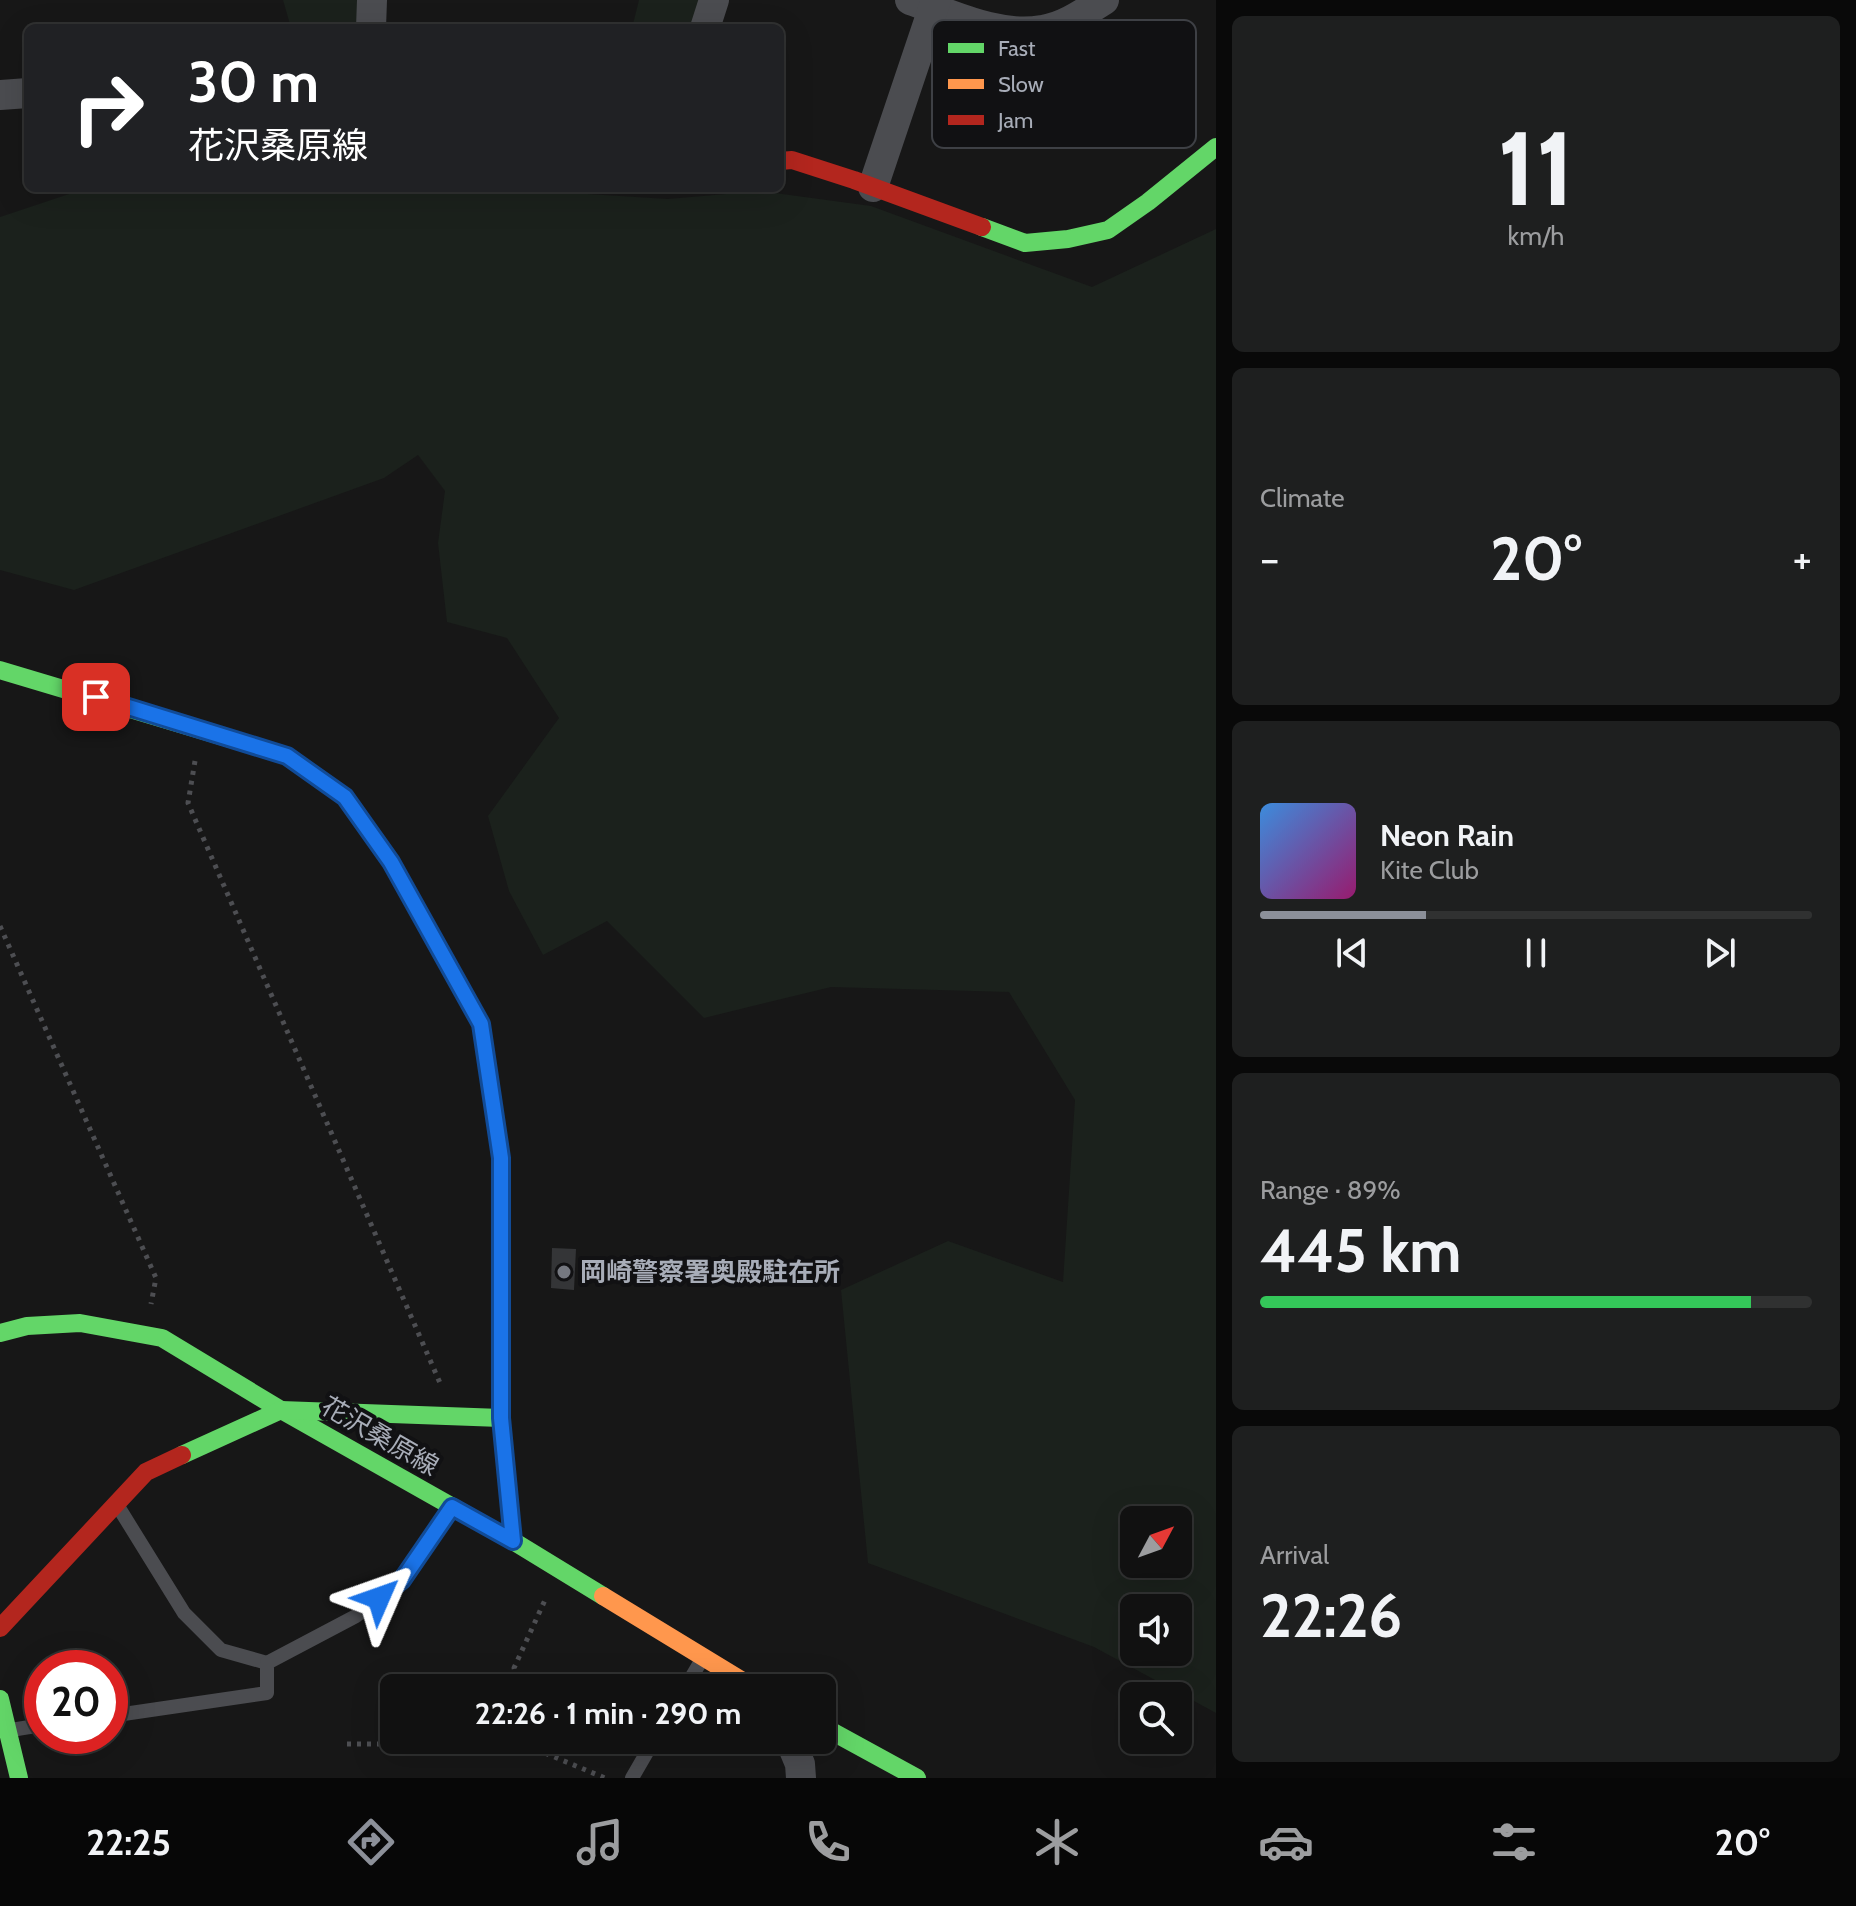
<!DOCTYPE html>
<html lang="en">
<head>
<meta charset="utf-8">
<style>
	:root { --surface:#111; --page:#1e1f1f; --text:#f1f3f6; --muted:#9c9d9f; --line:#303131; --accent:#8c9099 }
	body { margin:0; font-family:Cabin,"Noto Sans JP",sans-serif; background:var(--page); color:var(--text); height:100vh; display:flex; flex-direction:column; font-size:30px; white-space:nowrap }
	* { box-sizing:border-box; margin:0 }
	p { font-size:26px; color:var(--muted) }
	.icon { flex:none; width:44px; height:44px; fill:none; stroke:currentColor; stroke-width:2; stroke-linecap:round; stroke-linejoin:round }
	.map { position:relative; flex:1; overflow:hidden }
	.side { display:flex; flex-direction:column; gap:16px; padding:16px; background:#090909; width:640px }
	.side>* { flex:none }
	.banner { position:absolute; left:24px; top:24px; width:760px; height:168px; border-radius:12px; box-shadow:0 8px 32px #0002,0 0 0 2px var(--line); background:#202124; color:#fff; overflow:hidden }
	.needle { width:52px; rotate:49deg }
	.buttons { position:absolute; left:1120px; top:1506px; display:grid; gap:16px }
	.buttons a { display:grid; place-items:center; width:72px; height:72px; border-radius:12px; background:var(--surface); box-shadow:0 8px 32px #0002,0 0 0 2px var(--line); font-size:40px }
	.speed { position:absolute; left:24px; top:1650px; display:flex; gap:16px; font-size:40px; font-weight:700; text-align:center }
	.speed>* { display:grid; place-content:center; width:104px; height:104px; border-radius:50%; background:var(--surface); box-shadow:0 8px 32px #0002,0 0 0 2px var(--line); line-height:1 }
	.speed .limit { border:12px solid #d22; background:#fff; color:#111 }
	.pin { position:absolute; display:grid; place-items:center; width:68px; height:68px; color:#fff; margin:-34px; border-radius:16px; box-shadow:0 4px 12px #0006 }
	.me { position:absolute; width:88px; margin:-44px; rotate:47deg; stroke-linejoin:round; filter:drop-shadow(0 0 6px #0008) }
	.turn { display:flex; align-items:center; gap:28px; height:168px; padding:0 32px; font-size:36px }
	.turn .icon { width:104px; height:104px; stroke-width:2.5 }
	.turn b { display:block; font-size:56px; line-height:68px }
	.big { font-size:60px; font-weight:700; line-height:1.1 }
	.side .tile { flex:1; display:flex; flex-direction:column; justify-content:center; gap:12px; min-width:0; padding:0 28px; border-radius:12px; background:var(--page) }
	.side .dial { align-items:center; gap:0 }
	.dial b { font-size:104px; line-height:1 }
	.song { display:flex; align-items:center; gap:24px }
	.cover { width:96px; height:96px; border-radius:12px; background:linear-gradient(135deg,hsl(210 70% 55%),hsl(320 70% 35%)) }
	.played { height:8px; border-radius:4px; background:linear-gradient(90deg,var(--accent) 30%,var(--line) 30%) }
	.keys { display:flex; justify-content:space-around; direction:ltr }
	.heat { display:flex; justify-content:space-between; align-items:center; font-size:44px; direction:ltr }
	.charge { height:12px; border-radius:6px; background:linear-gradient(90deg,#34c759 89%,var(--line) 0) }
	.trip { position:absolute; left:380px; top:1674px; width:456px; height:80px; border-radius:12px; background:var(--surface); box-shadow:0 8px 32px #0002,0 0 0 2px var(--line); font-weight:700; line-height:80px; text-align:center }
	.dock { display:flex; height:128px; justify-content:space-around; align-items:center; background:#070707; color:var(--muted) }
	.dock .icon { width:56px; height:56px }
	.dock .selected { color:var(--accent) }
	.dock b { font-size:36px; color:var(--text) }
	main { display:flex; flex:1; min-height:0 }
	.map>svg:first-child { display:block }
	.green { fill:#1b211c; fill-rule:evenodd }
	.building { fill:#343537 }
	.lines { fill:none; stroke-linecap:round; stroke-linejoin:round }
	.path { stroke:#4d4e52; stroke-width:5; stroke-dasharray:4 6; stroke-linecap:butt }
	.lane { stroke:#4b4c50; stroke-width:14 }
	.street { stroke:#4b4c50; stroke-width:30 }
	.fast { stroke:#63d668; stroke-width:18 }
	.slow { stroke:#ff974d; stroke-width:18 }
	.jam { stroke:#b3261e; stroke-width:18 }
	.route-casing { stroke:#114b97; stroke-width:20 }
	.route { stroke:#1a73e8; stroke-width:14 }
	.poi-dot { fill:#757880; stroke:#111113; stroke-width:3 }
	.labels { text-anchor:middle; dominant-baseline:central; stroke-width:8; stroke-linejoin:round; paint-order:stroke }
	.poi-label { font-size:26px; font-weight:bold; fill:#a8adb8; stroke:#111113; text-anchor:start }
	.street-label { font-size:26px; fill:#a8adb8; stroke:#111113 }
	.key { fill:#111113; stroke:#3e4045; stroke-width:2 }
	.key-label { font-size:22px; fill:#a8adb8 }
</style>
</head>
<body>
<main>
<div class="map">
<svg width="1216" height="1778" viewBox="0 0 1216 1778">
	<rect width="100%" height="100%" fill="#171717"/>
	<!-- green -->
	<g class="green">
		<path d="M 283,0 L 374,0 L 359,28 L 291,28 Z"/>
		<path d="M 639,0 L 700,0 L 691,28 L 632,28 Z"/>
		<path d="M 87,188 L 492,188 L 668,199 L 761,191 L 871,206 L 1092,287 L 1216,229 L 1216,1713 L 1094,1647 L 868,1563 L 841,1290 L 948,1241 L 1063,1282 L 1075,1100 L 1009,992 L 831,987 L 704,1018 L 607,921 L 543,955 L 509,891 L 488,816 L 559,718 L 507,638 L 447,622 L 438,543 L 445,491 L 418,455 L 384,478 L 74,590 L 0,570 L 0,217 ZM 1134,1520 L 1178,1520 L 1178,1564 L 1134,1564 ZM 1134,1608 L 1178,1608 L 1178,1652 L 1134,1652 Z"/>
	</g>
	<!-- building -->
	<path class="building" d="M 552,1248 L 576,1249 L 574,1290 L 551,1288 Z"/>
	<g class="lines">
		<!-- path -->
		<g class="path">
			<path d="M 195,761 L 188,803 L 440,1383"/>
			<path d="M 0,926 L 156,1278 L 151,1304"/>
			<path d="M 520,1688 L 514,1668 L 545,1600"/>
			<path d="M 347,1744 L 523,1744 L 605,1778"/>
		</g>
		<!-- lane -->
		<g class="lane">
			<path d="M 119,1508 L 184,1613 L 221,1650 L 267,1663"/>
			<path d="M 685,1688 L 701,1661"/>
			<path d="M 110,1716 L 267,1693 L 267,1663 L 356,1616 L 402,1580 L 450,1510"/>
			<path d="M 11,1730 L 42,1725"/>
			<path d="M 632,1778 L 654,1740"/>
		</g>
		<!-- street -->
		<g class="street">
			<path d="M 910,0 C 951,14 998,38 1042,30 C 1064,27 1085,12 1104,0"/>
			<path d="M 371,28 L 372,0"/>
			<path d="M 705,28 L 714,0"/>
			<path d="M 0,95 L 28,93"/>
			<path d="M 873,187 L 936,0"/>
			<path d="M 790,1740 L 800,1764 L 801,1778"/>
		</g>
		<!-- fast -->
		<g class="fast">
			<path d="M 982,227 L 1025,243 L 1068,239 L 1108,230 L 1148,202 L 1216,147"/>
			<path d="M 0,670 L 287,756 L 345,797 L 391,862 L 481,1024 L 501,1158 L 501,1327"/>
			<path d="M 0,1333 L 27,1326 L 80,1323 L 162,1338 L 281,1410 L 513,1541 L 603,1596"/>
			<path d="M 182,1455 L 281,1410 L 501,1418"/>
			<path d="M 0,1699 L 19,1778"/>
			<path d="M 822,1726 L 917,1778"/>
		</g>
		<!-- slow -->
		<g class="slow">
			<path d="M 501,1327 L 501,1418 L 513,1541"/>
			<path d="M 603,1596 L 754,1688"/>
		</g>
		<!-- jam -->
		<g class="jam">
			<path d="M 780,161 L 792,160 L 854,180 L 982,227"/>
			<path d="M 0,1628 L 146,1472 L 182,1455"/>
		</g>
	</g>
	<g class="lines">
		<!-- route casing -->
		<g class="route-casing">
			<path id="route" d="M 96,697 L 287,756 L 345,797 L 391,862 L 481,1024 L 501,1158 L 501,1418 L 513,1541 L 452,1507 L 402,1580 L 379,1598"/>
		</g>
		<!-- route -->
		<use href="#route" class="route"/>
	</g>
	<!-- markers -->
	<circle class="poi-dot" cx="564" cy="1272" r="8"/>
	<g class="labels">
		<!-- poi labels -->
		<g class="poi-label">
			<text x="580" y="1272">岡崎警察署奥殿駐在所</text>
		</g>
		<!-- street labels -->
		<g class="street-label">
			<text transform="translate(380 1436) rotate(30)">花沢桑原線</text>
		</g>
	</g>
	<!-- legend -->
	<rect x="932" y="20" width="264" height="128" rx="12" class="key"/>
	<rect x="948" y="43" width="36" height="10" fill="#63d668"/>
	<rect x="948" y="79" width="36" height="10" fill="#ff974d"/>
	<rect x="948" y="115" width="36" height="10" fill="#b3261e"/>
	<g class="key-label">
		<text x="998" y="56">Fast</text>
		<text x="998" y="92">Slow</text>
		<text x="998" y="128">Jam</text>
	</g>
</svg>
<div class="buttons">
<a><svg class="needle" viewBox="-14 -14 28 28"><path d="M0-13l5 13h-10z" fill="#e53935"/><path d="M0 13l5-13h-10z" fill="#9c9d9f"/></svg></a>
<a><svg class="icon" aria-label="sound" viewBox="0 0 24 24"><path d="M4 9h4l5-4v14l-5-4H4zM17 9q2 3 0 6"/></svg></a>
<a><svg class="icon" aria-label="search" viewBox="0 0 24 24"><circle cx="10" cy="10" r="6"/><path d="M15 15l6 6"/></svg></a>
</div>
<div class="speed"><div class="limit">20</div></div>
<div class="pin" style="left:96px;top:697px;background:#d93025"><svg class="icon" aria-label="arrive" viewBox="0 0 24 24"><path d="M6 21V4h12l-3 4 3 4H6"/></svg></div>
<svg class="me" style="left:379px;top:1598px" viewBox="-20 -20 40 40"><path d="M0-17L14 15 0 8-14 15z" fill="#1a73e8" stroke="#fff" stroke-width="4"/></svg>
<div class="trip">22:26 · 1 min · 290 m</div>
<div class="banner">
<div class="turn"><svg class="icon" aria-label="right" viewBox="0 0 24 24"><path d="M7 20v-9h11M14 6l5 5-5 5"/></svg><div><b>30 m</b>花沢桑原線</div></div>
</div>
</div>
<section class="side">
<div class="tile dial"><b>11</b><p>km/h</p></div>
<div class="tile"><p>Climate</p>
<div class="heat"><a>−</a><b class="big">20°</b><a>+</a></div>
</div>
<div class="tile">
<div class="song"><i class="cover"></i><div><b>Neon Rain</b><p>Kite Club</p></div></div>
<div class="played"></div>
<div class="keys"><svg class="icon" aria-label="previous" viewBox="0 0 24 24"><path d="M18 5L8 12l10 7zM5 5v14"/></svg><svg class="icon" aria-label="pause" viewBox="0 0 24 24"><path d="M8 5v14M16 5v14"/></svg><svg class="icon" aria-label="next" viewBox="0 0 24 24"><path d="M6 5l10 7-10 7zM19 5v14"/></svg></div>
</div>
<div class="tile"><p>Range · 89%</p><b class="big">445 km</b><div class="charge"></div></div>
<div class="tile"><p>Arrival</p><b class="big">22:26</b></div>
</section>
</main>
<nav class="dock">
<b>22:25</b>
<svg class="icon selected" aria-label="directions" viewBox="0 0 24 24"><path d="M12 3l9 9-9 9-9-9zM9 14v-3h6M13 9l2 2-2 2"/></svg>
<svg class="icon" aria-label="music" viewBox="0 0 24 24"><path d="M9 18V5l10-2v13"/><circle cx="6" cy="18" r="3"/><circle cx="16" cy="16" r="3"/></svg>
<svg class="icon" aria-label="phone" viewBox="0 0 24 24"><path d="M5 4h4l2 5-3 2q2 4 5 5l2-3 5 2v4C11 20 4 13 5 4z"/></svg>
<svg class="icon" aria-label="climate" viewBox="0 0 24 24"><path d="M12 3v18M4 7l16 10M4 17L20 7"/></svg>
<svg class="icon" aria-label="car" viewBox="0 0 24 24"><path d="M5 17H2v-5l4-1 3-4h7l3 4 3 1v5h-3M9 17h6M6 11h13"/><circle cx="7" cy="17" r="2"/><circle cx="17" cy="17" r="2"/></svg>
<svg class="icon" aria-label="filters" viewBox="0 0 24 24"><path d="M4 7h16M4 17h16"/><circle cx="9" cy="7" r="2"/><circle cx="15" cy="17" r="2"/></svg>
<b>20°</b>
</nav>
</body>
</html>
